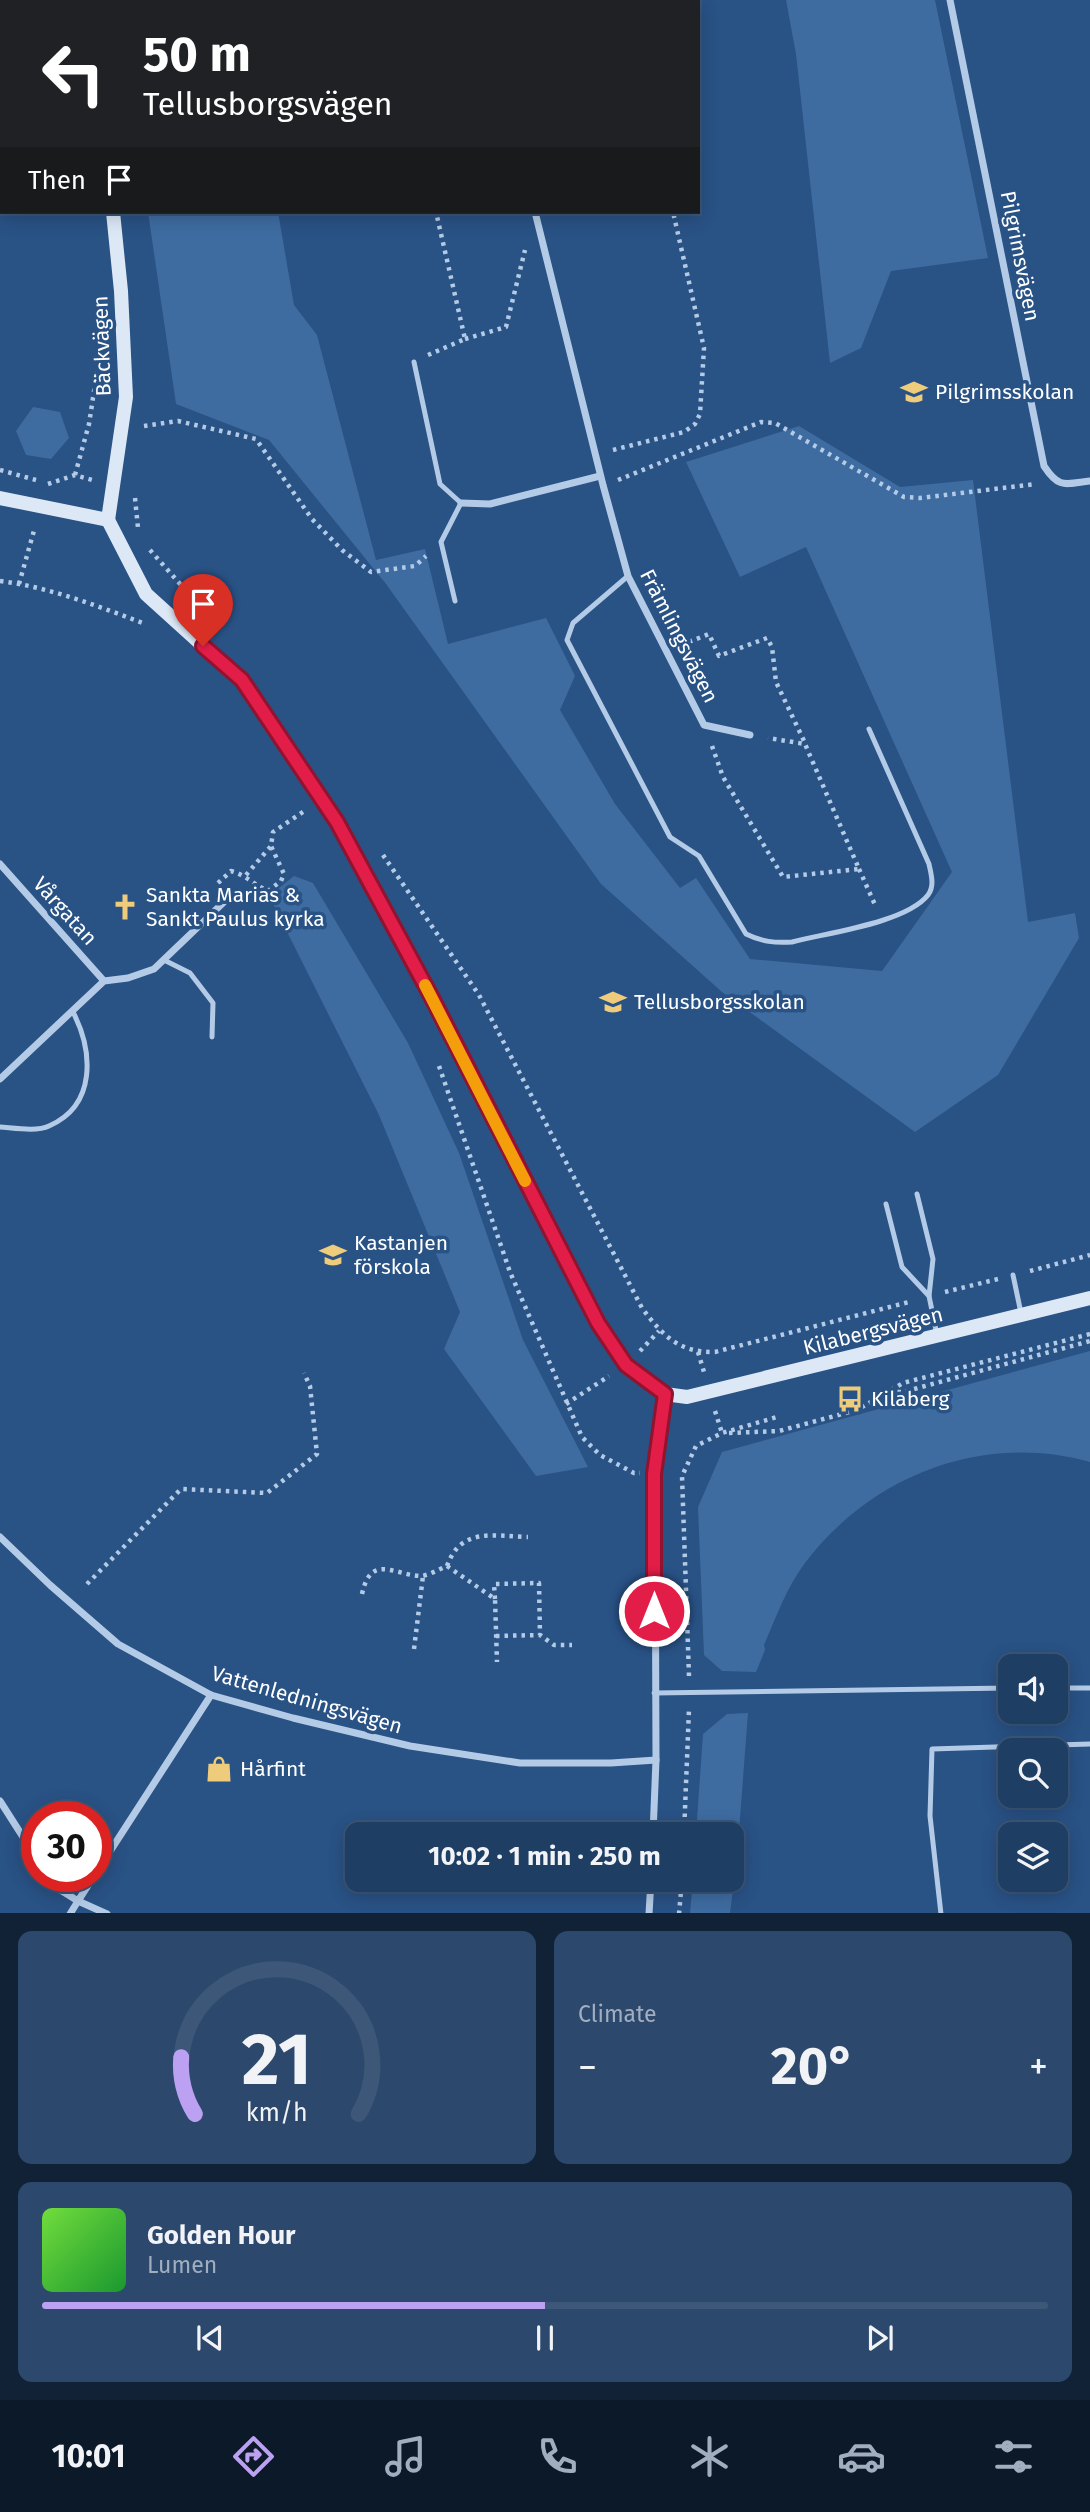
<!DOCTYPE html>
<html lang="en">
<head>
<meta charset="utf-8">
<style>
	:root { --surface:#1f3e64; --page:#2c496d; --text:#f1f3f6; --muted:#a1aebf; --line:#3c5778; --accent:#bca0f2 }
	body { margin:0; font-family:"Fira Sans",sans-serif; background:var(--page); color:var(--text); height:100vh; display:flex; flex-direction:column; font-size:26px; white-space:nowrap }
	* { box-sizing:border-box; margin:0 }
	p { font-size:23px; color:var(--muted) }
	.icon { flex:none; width:38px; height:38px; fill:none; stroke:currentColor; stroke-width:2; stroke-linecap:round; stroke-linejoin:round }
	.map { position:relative; height:1913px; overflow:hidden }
	.details { display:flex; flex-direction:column; gap:18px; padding:18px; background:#112237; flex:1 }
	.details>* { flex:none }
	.guide { position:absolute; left:0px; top:0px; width:700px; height:214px; box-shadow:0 4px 18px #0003,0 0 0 2px var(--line); background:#202124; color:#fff; overflow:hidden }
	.fabs { position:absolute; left:998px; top:1654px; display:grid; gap:14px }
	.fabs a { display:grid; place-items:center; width:70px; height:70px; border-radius:14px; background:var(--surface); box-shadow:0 4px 18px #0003,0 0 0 2px var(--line); font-size:35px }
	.speed { position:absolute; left:21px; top:1801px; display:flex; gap:14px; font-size:35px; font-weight:700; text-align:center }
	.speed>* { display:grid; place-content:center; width:91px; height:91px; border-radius:50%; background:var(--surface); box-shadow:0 4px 18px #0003,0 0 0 2px var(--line); line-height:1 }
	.speed .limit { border:10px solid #d22; background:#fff; color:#111 }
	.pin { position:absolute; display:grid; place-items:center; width:60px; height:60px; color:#fff; margin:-72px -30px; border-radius:50% 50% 50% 0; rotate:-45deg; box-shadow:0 0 7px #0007 }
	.pin .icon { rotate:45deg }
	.me { position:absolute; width:77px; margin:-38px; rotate:0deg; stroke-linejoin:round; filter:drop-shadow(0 0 5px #0008) }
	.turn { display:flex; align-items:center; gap:24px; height:147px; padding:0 28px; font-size:32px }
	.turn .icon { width:91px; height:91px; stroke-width:2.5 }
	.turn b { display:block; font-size:49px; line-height:60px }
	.then { display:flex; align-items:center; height:66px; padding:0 28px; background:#0003; gap:14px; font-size:26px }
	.big { font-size:52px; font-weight:700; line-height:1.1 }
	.details .widget { flex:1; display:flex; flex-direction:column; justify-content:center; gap:10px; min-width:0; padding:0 24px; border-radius:14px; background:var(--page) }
	.details .dial { align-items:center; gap:0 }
	.dial svg { height:182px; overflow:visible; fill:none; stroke:var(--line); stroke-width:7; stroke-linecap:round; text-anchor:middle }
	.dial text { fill:var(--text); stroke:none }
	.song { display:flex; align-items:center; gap:21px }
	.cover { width:84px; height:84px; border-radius:10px; background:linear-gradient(135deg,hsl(100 70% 55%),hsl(130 70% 35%)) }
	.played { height:7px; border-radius:4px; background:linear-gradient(90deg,var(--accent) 50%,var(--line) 50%) }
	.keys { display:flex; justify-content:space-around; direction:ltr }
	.heat { display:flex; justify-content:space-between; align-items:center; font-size:38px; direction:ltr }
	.details .tiles { flex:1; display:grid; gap:18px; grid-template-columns:1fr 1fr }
	.widget:last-child { grid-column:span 2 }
	.trip { position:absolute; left:345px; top:1822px; width:399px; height:70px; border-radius:14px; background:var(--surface); box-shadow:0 4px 18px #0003,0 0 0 2px var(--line); font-weight:700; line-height:70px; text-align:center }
	.tabs { display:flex; height:112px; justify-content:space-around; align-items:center; background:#0c1928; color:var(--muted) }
	.tabs .icon { width:49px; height:49px }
	.tabs .active { color:var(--accent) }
	.tabs b { font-size:32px; color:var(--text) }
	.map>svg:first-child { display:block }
	.green { fill:#3e6ca1 }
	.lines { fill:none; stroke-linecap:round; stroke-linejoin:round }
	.path { stroke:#b4cbe7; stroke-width:4.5; stroke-dasharray:3.5 5; stroke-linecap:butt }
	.lane { stroke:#b4cbe7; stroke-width:5 }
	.street { stroke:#b4cbe7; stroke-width:7 }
	.secondary { stroke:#dde8f7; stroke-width:14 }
	.route-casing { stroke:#92132f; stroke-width:18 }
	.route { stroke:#e11d48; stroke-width:12 }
	.slow { stroke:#f59e0b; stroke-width:12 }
	.labels { text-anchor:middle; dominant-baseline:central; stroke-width:7; stroke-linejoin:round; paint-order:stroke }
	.street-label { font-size:21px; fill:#fff; stroke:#295285 }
	.poi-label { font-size:21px; fill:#fff; stroke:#295285; text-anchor:start }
</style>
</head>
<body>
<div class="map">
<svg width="1090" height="1914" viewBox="0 0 1090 1914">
	<rect width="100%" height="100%" fill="#295285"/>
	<!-- green -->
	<g class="green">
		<path d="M 786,0 L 935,0 L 988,258 L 891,271 L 861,348 L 830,363 L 796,54 Z"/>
		<path d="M 148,212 L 278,212 L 294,305 L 317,335 L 376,560 L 425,549 L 448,644 L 546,618 L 575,676 L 560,710 L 615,804 L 680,888 L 696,878 L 750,959 L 882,971 L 952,872 L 806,547 L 740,577 L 686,462 L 799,426 L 900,487 L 973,480 L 1028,922 L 1075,913 L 1079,938 L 998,1075 L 915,1132 L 722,992 L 601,884 L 386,584 L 269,440 L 176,404 Z"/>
		<path d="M 33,407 L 60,412 L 69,438 L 51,459 L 26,455 L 16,431 Z"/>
		<path d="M 294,876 L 313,883 L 408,1043 L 459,1153 L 523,1340 L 588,1467 L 536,1476 L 444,1349 L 460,1312 L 379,1115 L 269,896 Z"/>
		<path d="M 1090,1351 L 1090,1462 C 982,1432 871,1476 805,1563 C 787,1587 776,1617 764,1645 L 765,1650 L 756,1672 L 722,1671 L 704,1655 L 698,1507 L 722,1452 Z"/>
		<path d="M 748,1713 L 737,1858 L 730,1913 L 690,1913 L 693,1880 L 732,1880 L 732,1834 L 696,1834 L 703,1734 L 727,1714 Z"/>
	</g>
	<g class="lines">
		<!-- path -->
		<g class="path">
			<path d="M 391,0 L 391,2"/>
			<path d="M 465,339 L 506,327 L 525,250"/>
			<path d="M 428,355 L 465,339 L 436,212"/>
			<path d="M 144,426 L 178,421 L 256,439 L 312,519 L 342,550 L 371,572 L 415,566 L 426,556"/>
			<path d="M 613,450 L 684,432 L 695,424 L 700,414 L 704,348 L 673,212"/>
			<path d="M 0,470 L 36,480"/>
			<path d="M 75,475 L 89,424 L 100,352"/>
			<path d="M 618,480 L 761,422 L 775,423 L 904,497 L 920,498 L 1036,484"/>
			<path d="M 48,484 L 75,475 L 92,480"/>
			<path d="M 135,498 L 138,528"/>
			<path d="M 150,550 L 218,627"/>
			<path d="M 0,581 C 49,587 97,606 143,623"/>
			<path d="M 19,584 L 35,527"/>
			<path d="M 681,645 L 709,634 L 719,656 L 767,638 L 772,647 L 776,682 L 805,743"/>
			<path d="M 712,746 L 723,777 L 783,877 L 859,869 L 805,744 L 768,738"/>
			<path d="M 383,855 L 479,995 L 642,1308 C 662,1335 679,1353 715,1352 L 909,1302"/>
			<path d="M 859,869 L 876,907"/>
			<path d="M 246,875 L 271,846"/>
			<path d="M 218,883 L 231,871 C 246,875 254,885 268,891 L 281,881 L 284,874 L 271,846 L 273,832 L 306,810"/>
			<path d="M 439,1066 L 510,1272 L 582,1437 L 600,1455 L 634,1473 L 640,1473"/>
			<path d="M 1030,1271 L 1090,1255"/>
			<path d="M 945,1292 L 998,1279"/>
			<path d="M 640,1351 L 659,1331"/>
			<path d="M 698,1352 L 704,1372"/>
			<path d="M 872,1392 L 903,1392 L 1090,1341"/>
			<path d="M 566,1404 L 609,1376"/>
			<path d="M 715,1411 L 722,1433"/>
			<path d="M 729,1433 L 779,1431 L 857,1410 L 903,1383 L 1090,1334"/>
			<path d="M 447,1566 L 495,1599 L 497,1662"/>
			<path d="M 87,1584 L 181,1489 L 267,1493 L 317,1454 L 310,1386 L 304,1373"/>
			<path d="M 362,1594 C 371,1554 392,1574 420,1576 C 428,1576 439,1569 447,1566 C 461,1527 493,1536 528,1537"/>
			<path d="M 495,1599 L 494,1584 L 539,1583 L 540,1635"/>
			<path d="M 496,1636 L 540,1635 L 554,1645 L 572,1645"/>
			<path d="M 414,1649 L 423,1576"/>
			<path d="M 689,1676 L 682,1476 L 696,1446 L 722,1433 L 777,1417"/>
			<path d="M 684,1834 L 689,1709"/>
			<path d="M 679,1914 L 682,1880"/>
		</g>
		<!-- lane -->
		<g class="lane">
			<path d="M 618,0 L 618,2"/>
			<path d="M 654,0 L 654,2"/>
			<path d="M 414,362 L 440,484 L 461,503 L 441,542 L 455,601"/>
			<path d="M 628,576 L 573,623 L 567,640 L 670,837 L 699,856 L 746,934 C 762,942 775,943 792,942 C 826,933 906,923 928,895 C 935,886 931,874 929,864 L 869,729"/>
			<path d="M 164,960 L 190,973 L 213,1003 L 212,1037"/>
			<path d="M 0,1127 C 14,1128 37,1132 49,1126 C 97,1105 93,1051 73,1012"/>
			<path d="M 917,1194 L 933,1259 L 929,1296"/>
			<path d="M 886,1204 L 902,1267 L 929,1296 L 937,1335"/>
			<path d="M 1013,1275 L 1021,1313"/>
			<path d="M 1055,1688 L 1090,1688"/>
			<path d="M 654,1693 L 1010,1688"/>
			<path d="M 941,1914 L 930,1816 L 932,1749 L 1090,1744"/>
		</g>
		<!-- street -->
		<g class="street">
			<path d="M 483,0 L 483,2"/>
			<path d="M 950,0 L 1044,466 C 1059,489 1065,484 1090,481"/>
			<path d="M 535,212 L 603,485 L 628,576 L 704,725 L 750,735"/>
			<path d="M 461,503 L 490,504 L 600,476"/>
			<path d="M 0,864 L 104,981"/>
			<path d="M 0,1079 L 104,981 L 128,978 L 154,969 L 224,902"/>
			<path d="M 0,1537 L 50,1585 L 118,1644 L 211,1695 L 293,1718 L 410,1746 L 520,1763 L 611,1763 L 656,1760"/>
			<path d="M 0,1801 L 37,1859"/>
			<path d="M 653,1834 L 656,1760 L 655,1474 L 665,1394"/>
			<path d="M 96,1873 L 211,1695"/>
			<path d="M 48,1876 L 54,1886 L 78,1901 L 70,1914"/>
			<path d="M 94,1876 L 78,1901 L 107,1914"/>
			<path d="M 649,1914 L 651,1880"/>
		</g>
		<!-- secondary -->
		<g class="secondary">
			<path d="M 104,0 L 104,2"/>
			<path d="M 0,498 L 108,520"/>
			<path d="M 108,520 L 146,594 L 241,680 L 337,822 L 431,996 L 598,1323 L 626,1365 L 665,1394 L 687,1397 L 1090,1298"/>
			<path d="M 108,520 L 126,397 L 121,291 L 113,212"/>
		</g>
	</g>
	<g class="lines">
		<!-- route casing -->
		<g class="route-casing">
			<path id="route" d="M 203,646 L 242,680 L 337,822 L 431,996 L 598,1323 L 626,1365 L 665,1394 L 654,1474 L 654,1611"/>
		</g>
		<!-- route -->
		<use href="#route" class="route"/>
		<!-- slow -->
		<path class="slow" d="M 425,985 L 525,1181"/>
	</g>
	<!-- icons -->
	<defs>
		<g id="school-bare" transform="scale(2.1)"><path d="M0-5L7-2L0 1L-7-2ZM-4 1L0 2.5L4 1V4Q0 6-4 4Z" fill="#eecc7b" stroke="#295285" stroke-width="2.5" paint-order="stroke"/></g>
		<g id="church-bare" transform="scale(2.1)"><path d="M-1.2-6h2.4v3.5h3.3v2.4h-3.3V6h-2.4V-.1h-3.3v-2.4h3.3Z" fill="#eecc7b" stroke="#295285" stroke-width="2.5" paint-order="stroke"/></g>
		<g id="bus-bare" transform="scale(2.1)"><path d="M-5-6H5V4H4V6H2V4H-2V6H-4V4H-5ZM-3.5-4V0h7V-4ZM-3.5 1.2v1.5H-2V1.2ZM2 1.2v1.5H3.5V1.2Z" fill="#eecc7b" stroke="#295285" stroke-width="2.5" paint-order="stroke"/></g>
		<g id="shop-bare" transform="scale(2.1)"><path d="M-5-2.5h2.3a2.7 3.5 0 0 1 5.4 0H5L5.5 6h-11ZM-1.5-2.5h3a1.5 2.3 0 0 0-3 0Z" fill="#eecc7b" stroke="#295285" stroke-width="2.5" paint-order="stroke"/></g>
	</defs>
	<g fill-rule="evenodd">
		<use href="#school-bare" x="914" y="392"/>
		<use href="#church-bare" x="125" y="907"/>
		<use href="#school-bare" x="613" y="1002"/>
		<use href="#school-bare" x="333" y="1255"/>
		<use href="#bus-bare" x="850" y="1399"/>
		<use href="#shop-bare" x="219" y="1769"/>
	</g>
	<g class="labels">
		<!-- street labels -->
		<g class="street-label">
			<text transform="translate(1020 256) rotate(79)">Pilgrimsvägen</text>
			<text transform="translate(102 346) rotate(-92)">Bäckvägen</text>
			<text transform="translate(679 636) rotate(63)">Främlingsvägen</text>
			<text transform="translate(65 911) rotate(48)">Vårgatan</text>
			<text transform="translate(873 1331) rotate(-14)">Kilabergsvägen</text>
			<text transform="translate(307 1700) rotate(16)">Vattenledningsvägen</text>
		</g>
		<!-- poi labels -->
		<g class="poi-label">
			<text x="935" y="392">Pilgrimsskolan</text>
			<text x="146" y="895">Sankta Marias &amp;<tspan x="146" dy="24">Sankt Paulus kyrka</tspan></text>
			<text x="634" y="1002">Tellusborgsskolan</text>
			<text x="354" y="1243">Kastanjen<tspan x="354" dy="24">förskola</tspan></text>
			<text x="871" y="1399">Kilaberg</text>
			<text x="240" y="1769">Hårfint</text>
		</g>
	</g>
</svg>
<div class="fabs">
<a><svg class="icon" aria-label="sound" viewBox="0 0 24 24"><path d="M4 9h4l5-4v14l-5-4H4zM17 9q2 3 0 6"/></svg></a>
<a><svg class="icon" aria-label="search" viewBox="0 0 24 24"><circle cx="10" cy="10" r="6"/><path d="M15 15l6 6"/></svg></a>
<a><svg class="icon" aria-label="layers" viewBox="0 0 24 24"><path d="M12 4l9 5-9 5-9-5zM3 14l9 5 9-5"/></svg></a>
</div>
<div class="speed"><div class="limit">30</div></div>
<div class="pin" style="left:203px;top:646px;background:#d93025"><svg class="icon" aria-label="arrive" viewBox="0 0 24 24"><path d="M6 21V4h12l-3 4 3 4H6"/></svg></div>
<svg class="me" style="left:654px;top:1611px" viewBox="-20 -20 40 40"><circle r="17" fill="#e11d48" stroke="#fff" stroke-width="3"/><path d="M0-11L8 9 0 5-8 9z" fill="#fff"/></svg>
<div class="trip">10:02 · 1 min · 250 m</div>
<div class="guide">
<div class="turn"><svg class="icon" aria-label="left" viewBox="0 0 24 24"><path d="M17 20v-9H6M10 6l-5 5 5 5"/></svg><div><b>50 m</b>Tellusborgsvägen</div></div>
<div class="then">Then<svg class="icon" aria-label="arrive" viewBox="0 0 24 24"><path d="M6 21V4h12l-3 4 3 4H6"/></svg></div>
</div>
</div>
<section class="details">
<div class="tiles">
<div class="widget dial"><svg viewBox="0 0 100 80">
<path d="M14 69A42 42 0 1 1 86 69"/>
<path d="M14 69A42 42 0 0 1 8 44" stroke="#bca0f2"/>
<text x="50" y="56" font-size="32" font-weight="700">21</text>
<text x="50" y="72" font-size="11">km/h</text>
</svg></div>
<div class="widget"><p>Climate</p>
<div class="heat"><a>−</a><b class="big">20°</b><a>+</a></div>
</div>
<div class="widget">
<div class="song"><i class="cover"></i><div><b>Golden Hour</b><p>Lumen</p></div></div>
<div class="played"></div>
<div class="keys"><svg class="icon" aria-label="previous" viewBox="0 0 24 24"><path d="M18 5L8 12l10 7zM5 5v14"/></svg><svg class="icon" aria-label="pause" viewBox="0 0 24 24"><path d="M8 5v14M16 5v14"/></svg><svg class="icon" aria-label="next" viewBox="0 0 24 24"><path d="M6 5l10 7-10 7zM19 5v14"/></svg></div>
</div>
</div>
</section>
<nav class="tabs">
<b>10:01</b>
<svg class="icon active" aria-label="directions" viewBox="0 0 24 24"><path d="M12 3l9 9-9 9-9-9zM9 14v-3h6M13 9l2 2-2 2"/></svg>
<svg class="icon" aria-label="music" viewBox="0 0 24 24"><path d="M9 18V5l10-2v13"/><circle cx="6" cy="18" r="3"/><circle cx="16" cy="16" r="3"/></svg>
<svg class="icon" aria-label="phone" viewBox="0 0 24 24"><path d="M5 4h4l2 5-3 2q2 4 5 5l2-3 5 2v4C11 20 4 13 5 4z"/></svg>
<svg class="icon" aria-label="climate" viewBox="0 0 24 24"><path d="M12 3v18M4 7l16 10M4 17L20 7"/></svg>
<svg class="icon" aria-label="car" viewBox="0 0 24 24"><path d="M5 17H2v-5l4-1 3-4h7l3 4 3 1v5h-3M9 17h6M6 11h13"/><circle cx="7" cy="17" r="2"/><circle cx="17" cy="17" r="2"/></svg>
<svg class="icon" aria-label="filters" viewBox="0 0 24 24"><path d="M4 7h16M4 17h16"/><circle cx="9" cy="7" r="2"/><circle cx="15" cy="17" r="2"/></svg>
</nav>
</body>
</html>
